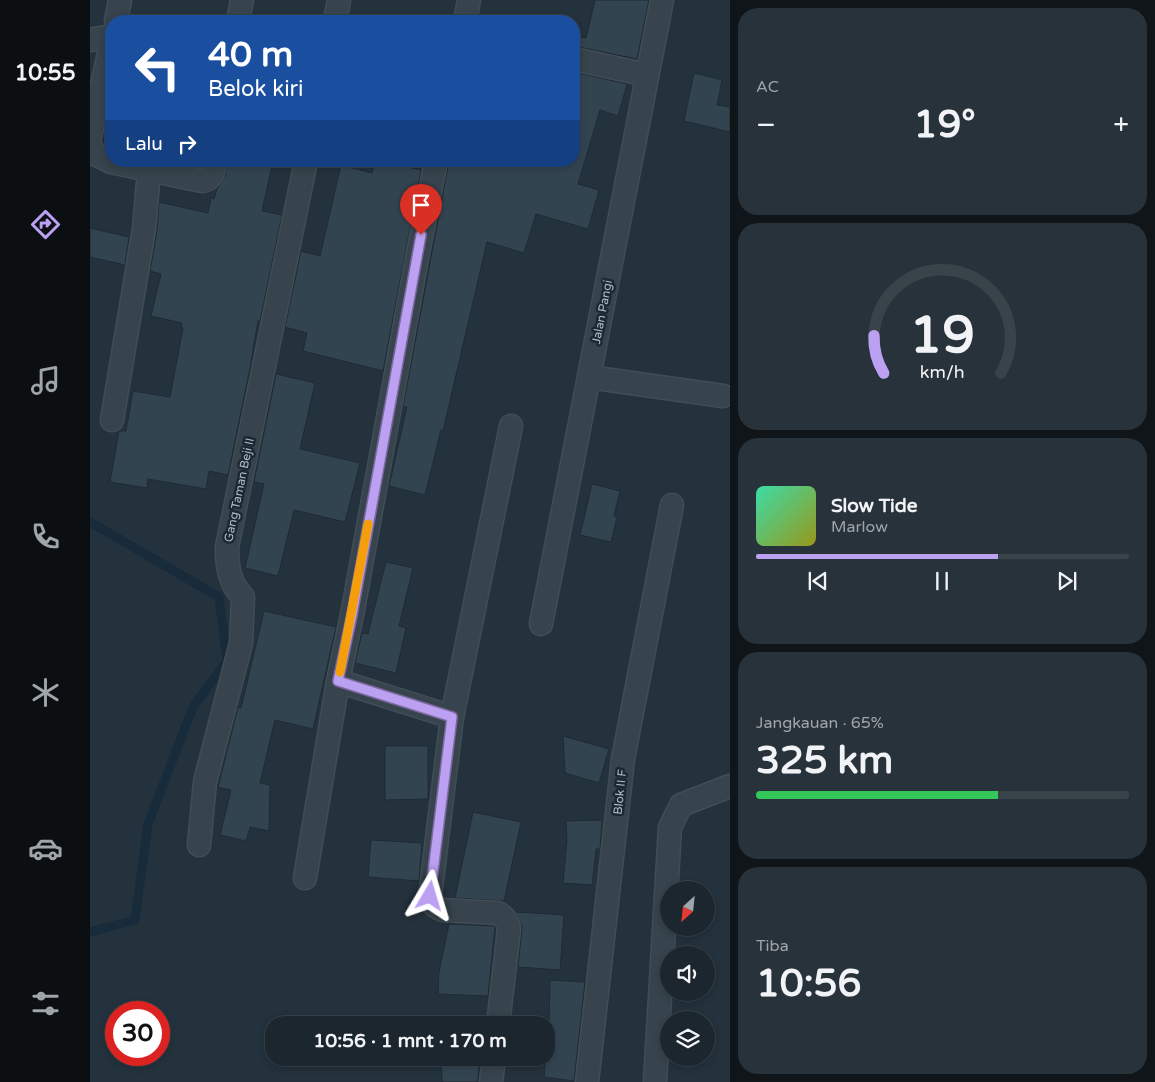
<!DOCTYPE html>
<html lang="id">
<head>
<meta charset="utf-8">
<style>
	:root { --surface:#1b262e; --page:#28323a; --text:#f1f3f6; --muted:#a0a5aa; --line:#39434a; --accent:#bca0f2 }
	body { margin:0; font-family:"Varela Round",sans-serif; background:var(--page); color:var(--text); height:100vh; display:flex; flex-direction:column; font-size:19px; white-space:nowrap }
	* { box-sizing:border-box; margin:0 }
	p { font-size:16px; color:var(--muted) }
	.icon { flex:none; width:28px; height:28px; fill:none; stroke:currentColor; stroke-width:2; stroke-linecap:round; stroke-linejoin:round }
	.map { position:relative; flex:1; overflow:hidden }
	.panel { display:flex; flex-direction:column; gap:8px; padding:8px; background:#0f1519; width:425px }
	.panel>* { flex:none }
	.hud { position:absolute; left:15px; top:15px; width:475px; height:152px; border-radius:20px; box-shadow:0 2px 8px #0003,0 0 0 1px var(--line); background:#1a4fa0; color:#fff; overflow:hidden }
	.needle { width:32px; rotate:207deg }
	.buttons { position:absolute; left:570px; top:881px; display:grid; gap:10px }
	.buttons a { display:grid; place-items:center; width:55px; height:55px; border-radius:50%; background:var(--surface); box-shadow:0 2px 8px #0003,0 0 0 1px var(--line); font-size:25px }
	.speed { position:absolute; left:15px; top:1001px; display:flex; gap:10px; font-size:25px; font-weight:700; text-align:center }
	.speed>* { display:grid; place-content:center; width:65px; height:65px; border-radius:50%; background:var(--surface); box-shadow:0 2px 8px #0003,0 0 0 1px var(--line); line-height:1 }
	.speed .limit { border:8px solid #d22; background:#fff; color:#111 }
	.pin { position:absolute; display:grid; place-items:center; width:42px; height:42px; color:#fff; margin:-51px -21px; border-radius:50% 50% 50% 0; rotate:-45deg; box-shadow:0 0 5px #0007 }
	.pin .icon { rotate:45deg }
	.me { position:absolute; width:55px; margin:-28px; rotate:7deg; stroke-linejoin:round; filter:drop-shadow(0 0 4px #0008) }
	.turn { display:flex; align-items:center; gap:18px; height:105px; padding:0 20px; font-size:22px }
	.turn .icon { width:65px; height:65px; stroke-width:2.5 }
	.turn b { display:block; font-size:35px; line-height:42px }
	.then { display:flex; align-items:center; height:48px; padding:0 20px; background:#0003; gap:10px; font-size:19px }
	.big { font-size:38px; font-weight:700; line-height:1.1 }
	.panel .tile { flex:1; display:flex; flex-direction:column; justify-content:center; gap:8px; min-width:0; padding:0 18px; border-radius:20px; background:var(--page) }
	.panel .dial { align-items:center; gap:0 }
	.dial svg { height:130px; overflow:visible; fill:none; stroke:var(--line); stroke-width:7; stroke-linecap:round; text-anchor:middle }
	.dial text { fill:var(--text); stroke:none }
	.song { display:flex; align-items:center; gap:15px }
	.cover { width:60px; height:60px; border-radius:8px; background:linear-gradient(135deg,hsl(160 70% 55%),hsl(60 70% 35%)) }
	.played { height:5px; border-radius:2px; background:linear-gradient(90deg,var(--accent) 65%,var(--line) 65%) }
	.keys { display:flex; justify-content:space-around; direction:ltr }
	.heat { display:flex; justify-content:space-between; align-items:center; font-size:28px; direction:ltr }
	.charge { height:8px; border-radius:4px; background:linear-gradient(90deg,#34c759 65%,var(--line) 0) }
	.trip { position:absolute; left:175px; top:1016px; width:290px; height:50px; border-radius:20px; background:var(--surface); box-shadow:0 2px 8px #0003,0 0 0 1px var(--line); font-weight:700; line-height:50px; text-align:center }
	main { display:flex; flex:1; min-height:0 }
	.dock { display:flex; flex-direction:column; width:90px; justify-content:space-around; align-items:center; background:#0b0f12; color:var(--muted) }
	.dock .icon { width:35px; height:35px }
	.dock .on { color:var(--accent) }
	.dock b { font-size:22px; color:var(--text) }
	.map>svg:first-child { display:block }
	.lines { fill:none; stroke-linecap:round; stroke-linejoin:round }
	.stream { stroke:#172b3b; stroke-width:9 }
	.building { fill:#334451; stroke:#1f2b34 }
	.street-casing { stroke:#414d56; stroke-width:25 }
	.street { stroke:#37444d; stroke-width:22 }
	.route-casing { stroke:#7a689d; stroke-width:12 }
	.route { stroke:#bca0f2; stroke-width:9 }
	.slow { stroke:#f59e0b; stroke-width:9 }
	.labels { text-anchor:middle; dominant-baseline:central; stroke-width:5; stroke-linejoin:round; paint-order:stroke }
	.street-label { font-size:12px; fill:#b3bec8; stroke:#1d2932 }
</style>
</head>
<body>
<main>
<nav class="dock">
<b>10:55</b>
<svg class="icon on" aria-label="directions" viewBox="0 0 24 24"><path d="M12 3l9 9-9 9-9-9zM9 14v-3h6M13 9l2 2-2 2"/></svg>
<svg class="icon" aria-label="music" viewBox="0 0 24 24"><path d="M9 18V5l10-2v13"/><circle cx="6" cy="18" r="3"/><circle cx="16" cy="16" r="3"/></svg>
<svg class="icon" aria-label="phone" viewBox="0 0 24 24"><path d="M5 4h4l2 5-3 2q2 4 5 5l2-3 5 2v4C11 20 4 13 5 4z"/></svg>
<svg class="icon" aria-label="climate" viewBox="0 0 24 24"><path d="M12 3v18M4 7l16 10M4 17L20 7"/></svg>
<svg class="icon" aria-label="car" viewBox="0 0 24 24"><path d="M5 17H2v-5l4-1 3-4h7l3 4 3 1v5h-3M9 17h6M6 11h13"/><circle cx="7" cy="17" r="2"/><circle cx="17" cy="17" r="2"/></svg>
<svg class="icon" aria-label="filters" viewBox="0 0 24 24"><path d="M4 7h16M4 17h16"/><circle cx="9" cy="7" r="2"/><circle cx="15" cy="17" r="2"/></svg>
</nav>
<div class="map">
<svg width="640" height="1082" viewBox="0 0 640 1082">
	<rect width="100%" height="100%" fill="#24323d"/>
	<g class="lines">
		<!-- stream -->
		<path class="stream" d="M 0,522 L 129,597 L 137,661 L 103,707 L 58,824 L 45,920 L 0,932"/>
	</g>
	<!-- building -->
	<g class="building">
		<path d="M 505,0 L 559,0 L 547,59 L 484,46 L 484,35 L 496,38 Z"/>
		<path d="M 484,72 L 537,84 L 528,116 L 510,110 L 488,184 L 509,190 L 498,229 L 446,214 L 434,253 L 397,242 L 353,431 L 351,430 L 335,495 L 299,486 L 317,407 L 313,407 L 359,161 L 484,161 Z"/>
		<path d="M 604,73 L 632,80 L 627,105 L 640,107 L 640,132 L 594,121 Z"/>
		<path d="M 138,161 L 183,161 L 172,211 L 192,215 L 170,321 L 168,321 L 160,368 L 138,475 L 119,471 L 116,489 L 58,479 L 57,488 L 20,482 L 29,431 L 36,431 L 43,391 L 80,397 L 93,328 L 91,328 L 92,323 L 61,316 L 71,274 L 60,271 L 67,231 L 69,202 L 118,213 L 121,198 L 124,199 L 127,189 L 135,176 Z"/>
		<path d="M 285,161 L 293,161 L 331,170 L 293,371 L 213,351 L 217,333 L 195,327 L 211,251 L 230,256 L 251,165 L 282,173 Z"/>
		<path d="M 0,228 L 39,237 L 35,265 L 0,257 Z"/>
		<path d="M 186,374 L 225,383 L 210,449 L 270,463 L 255,522 L 204,510 L 188,576 L 155,568 L 174,484 L 164,482 Z"/>
		<path d="M 502,484 L 530,491 L 524,516 L 527,517 L 521,542 L 490,535 Z"/>
		<path d="M 296,562 L 323,568 L 309,626 L 316,628 L 306,673 L 265,663 L 272,633 L 278,634 Z"/>
		<path d="M 174,611 L 246,627 L 223,729 L 185,720 L 170,783 L 180,785 L 179,831 L 160,827 L 156,841 L 130,835 L 141,790 L 128,787 L 148,707 L 151,708 Z"/>
		<path d="M 473,736 L 519,749 L 509,783 L 475,773 Z"/>
		<path d="M 295,746 L 338,746 L 338,799 L 295,800 Z"/>
		<path d="M 383,812 L 431,822 L 414,901 L 365,898 Z"/>
		<path d="M 512,820 L 510,849 L 506,849 L 502,885 L 473,883 L 477,840 L 476,821 Z"/>
		<path d="M 281,840 L 332,843 L 329,881 L 278,877 Z"/>
		<path d="M 426,912 L 474,915 L 470,970 L 428,967 L 432,927 Z"/>
		<path d="M 359,924 L 404,926 L 405,927 L 398,996 L 348,994 L 349,972 Z"/>
		<path d="M 460,980 L 495,982 L 484,1081 L 454,1077 L 459,1023 Z"/>
		<path d="M 351,1058 L 389,1058 L 388,1082 L 352,1082 Z"/>
	</g>
	<g class="lines">
		<!-- street casing -->
		<g class="street-casing">
			<g id="street">
				<path d="M 26,21 L 30,0"/>
				<path d="M 148,21 L 152,0"/>
				<path d="M 245,21 L 249,0"/>
				<path d="M 375,21 L 379,0"/>
				<path d="M 0,40 L 21,36"/>
				<path d="M 484,59 L 557,75"/>
				<path d="M 0,137 L 21,45"/>
				<path d="M 0,146 L 5,154 L 21,162 L 112,181 C 122,180 124,171 125,161"/>
				<path d="M 499,377 L 633,396"/>
				<path d="M 22,420 L 54,229 L 59,170"/>
				<path d="M 451,624 L 572,0"/>
				<path d="M 248,681 L 362,717"/>
				<path d="M 109,845 L 115,782 L 151,643 L 153,597 C 139,583 137,566 137,547 L 216,161"/>
				<path d="M 215,878 L 248,681 L 262,615 L 328,253 L 346,161"/>
				<path d="M 408,1025 L 419,929 C 418,921 415,917 408,913 L 352,910 L 345,906 L 340,896 L 362,717 L 421,426"/>
				<path d="M 401,1082 L 404,1058"/>
				<path d="M 497,1082 L 533,759 L 582,505"/>
				<path d="M 565,1082 L 580,827 L 591,805 L 640,786"/>
			</g>
		</g>
		<!-- street -->
		<use href="#street" class="street"/>
	</g>
	<g class="lines">
		<!-- route casing -->
		<g class="route-casing">
			<path id="route" d="M 331,235 L 262,615 L 248,681 L 362,717 L 340,896"/>
		</g>
		<!-- route -->
		<use href="#route" class="route"/>
		<!-- slow -->
		<path class="slow" d="M 250,672 L 278,524"/>
	</g>
	<g class="labels">
		<!-- street labels -->
		<g class="street-label">
			<text transform="translate(512 312) rotate(-79)">Jalan Pangi</text>
			<text transform="translate(149 490) rotate(-78)">Gang Taman Beji II</text>
			<text transform="translate(530 792) rotate(-84)">Blok II F</text>
		</g>
	</g>
</svg>
<div class="buttons">
<a><svg class="needle" viewBox="-14 -14 28 28"><path d="M0-13l5 13h-10z" fill="#e53935"/><path d="M0 13l5-13h-10z" fill="#a0a5aa"/></svg></a>
<a><svg class="icon" aria-label="sound" viewBox="0 0 24 24"><path d="M4 9h4l5-4v14l-5-4H4zM17 9q2 3 0 6"/></svg></a>
<a><svg class="icon" aria-label="layers" viewBox="0 0 24 24"><path d="M12 4l9 5-9 5-9-5zM3 14l9 5 9-5"/></svg></a>
</div>
<div class="speed"><div class="limit">30</div></div>
<div class="pin" style="left:331px;top:235px;background:#d93025"><svg class="icon" aria-label="arrive" viewBox="0 0 24 24"><path d="M6 21V4h12l-3 4 3 4H6"/></svg></div>
<svg class="me" style="left:340px;top:896px" viewBox="-20 -20 40 40"><path d="M0-17L14 15 0 8-14 15z" fill="#bca0f2" stroke="#fff" stroke-width="4"/></svg>
<div class="trip">10:56 · 1 mnt · 170 m</div>
<div class="hud">
<div class="turn"><svg class="icon" aria-label="left" viewBox="0 0 24 24"><path d="M17 20v-9H6M10 6l-5 5 5 5"/></svg><div><b>40 m</b>Belok kiri</div></div>
<div class="then">Lalu<svg class="icon" aria-label="right" viewBox="0 0 24 24"><path d="M7 20v-9h11M14 6l5 5-5 5"/></svg></div>
</div>
</div>
<section class="panel">
<div class="tile"><p>AC</p>
<div class="heat"><a>−</a><b class="big">19°</b><a>+</a></div>
</div>
<div class="tile dial"><svg viewBox="0 0 100 80">
<path d="M14 69A42 42 0 1 1 86 69"/>
<path d="M14 69A42 42 0 0 1 8 46" stroke="#bca0f2"/>
<text x="50" y="56" font-size="32" font-weight="700">19</text>
<text x="50" y="72" font-size="11">km/h</text>
</svg></div>
<div class="tile">
<div class="song"><i class="cover"></i><div><b>Slow Tide</b><p>Marlow</p></div></div>
<div class="played"></div>
<div class="keys"><svg class="icon" aria-label="previous" viewBox="0 0 24 24"><path d="M18 5L8 12l10 7zM5 5v14"/></svg><svg class="icon" aria-label="pause" viewBox="0 0 24 24"><path d="M8 5v14M16 5v14"/></svg><svg class="icon" aria-label="next" viewBox="0 0 24 24"><path d="M6 5l10 7-10 7zM19 5v14"/></svg></div>
</div>
<div class="tile"><p>Jangkauan · 65%</p><b class="big">325 km</b><div class="charge"></div></div>
<div class="tile"><p>Tiba</p><b class="big">10:56</b></div>
</section>
</main>
</body>
</html>
